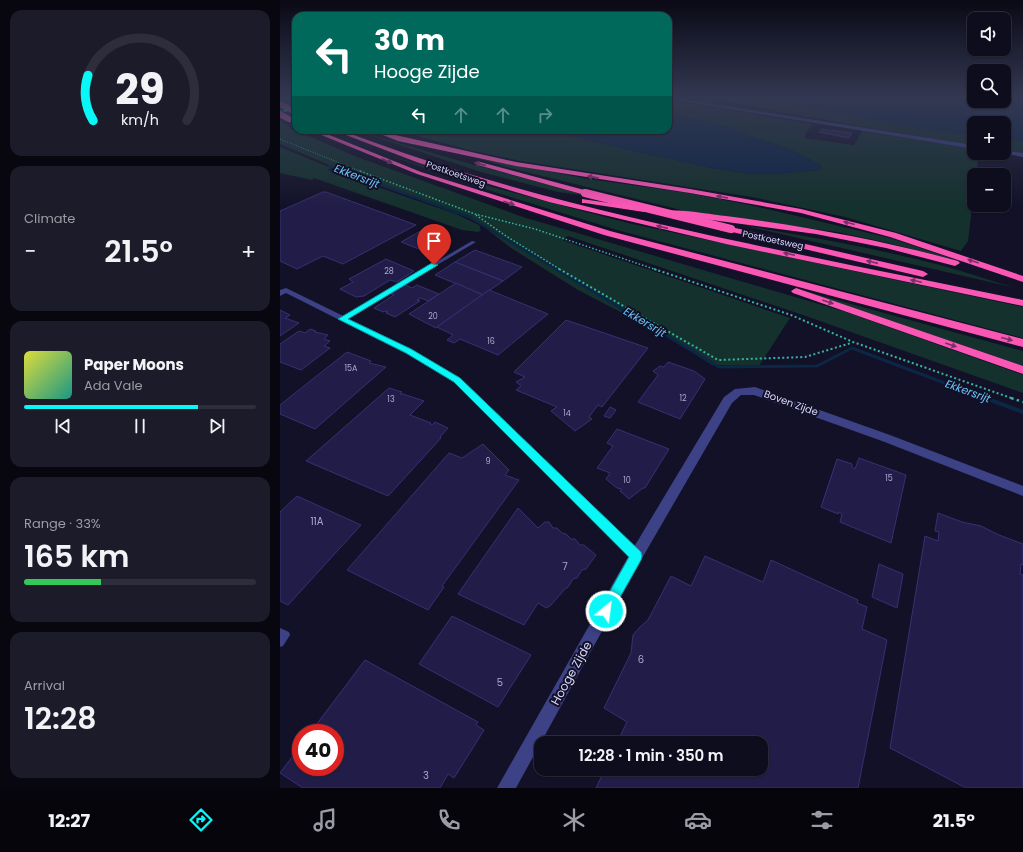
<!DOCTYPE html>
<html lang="en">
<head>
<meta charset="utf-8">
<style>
	:root { --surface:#0e0d1d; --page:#1c1b2a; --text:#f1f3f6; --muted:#9b9ca4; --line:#2e2d3b; --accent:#0af7f8 }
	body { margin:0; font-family:Poppins,sans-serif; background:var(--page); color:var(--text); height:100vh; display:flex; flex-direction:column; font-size:15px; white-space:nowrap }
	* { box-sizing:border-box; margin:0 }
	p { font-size:13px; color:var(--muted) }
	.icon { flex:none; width:22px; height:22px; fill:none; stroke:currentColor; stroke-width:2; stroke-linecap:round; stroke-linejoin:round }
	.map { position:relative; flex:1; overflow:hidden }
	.panel { display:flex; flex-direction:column; gap:10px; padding:10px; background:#080710; width:280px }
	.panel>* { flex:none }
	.top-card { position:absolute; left:12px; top:12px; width:380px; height:122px; border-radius:12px; box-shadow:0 1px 3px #0004,0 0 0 1px var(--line); background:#00695c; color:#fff; overflow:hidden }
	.controls { position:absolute; left:687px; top:12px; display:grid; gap:8px }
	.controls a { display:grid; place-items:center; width:44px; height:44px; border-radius:8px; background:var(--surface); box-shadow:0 1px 3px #0004,0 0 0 1px var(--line); font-size:20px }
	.speed { position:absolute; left:12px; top:724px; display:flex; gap:8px; font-size:20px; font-weight:700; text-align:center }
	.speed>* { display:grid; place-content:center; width:52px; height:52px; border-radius:50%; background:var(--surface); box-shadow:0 1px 3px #0004,0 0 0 1px var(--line); line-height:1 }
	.speed .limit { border:6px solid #d22; background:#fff; color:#111 }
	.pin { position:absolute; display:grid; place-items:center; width:34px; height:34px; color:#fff; margin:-41px -17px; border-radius:50% 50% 50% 0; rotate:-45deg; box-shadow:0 0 4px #0007 }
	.pin .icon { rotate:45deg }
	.me { position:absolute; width:44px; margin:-22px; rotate:29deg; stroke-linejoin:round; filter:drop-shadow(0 0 3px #0008) }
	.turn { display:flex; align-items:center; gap:14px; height:84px; padding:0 16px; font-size:18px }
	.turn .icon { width:52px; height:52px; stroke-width:2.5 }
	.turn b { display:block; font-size:28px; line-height:34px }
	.lanes { display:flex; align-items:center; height:38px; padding:0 16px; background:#0003; justify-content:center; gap:20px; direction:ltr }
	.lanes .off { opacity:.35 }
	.big { font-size:30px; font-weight:600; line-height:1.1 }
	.panel .tile { flex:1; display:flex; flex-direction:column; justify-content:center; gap:6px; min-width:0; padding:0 14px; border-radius:12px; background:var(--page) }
	.panel .dial { align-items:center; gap:0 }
	.dial svg { height:104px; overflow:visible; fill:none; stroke:var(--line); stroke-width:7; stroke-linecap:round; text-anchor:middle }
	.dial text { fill:var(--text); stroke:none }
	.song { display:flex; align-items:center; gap:12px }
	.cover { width:48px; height:48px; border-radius:6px; background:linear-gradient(135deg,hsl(60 70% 55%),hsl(170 70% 35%)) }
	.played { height:4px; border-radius:2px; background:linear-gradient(90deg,var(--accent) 75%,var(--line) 75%) }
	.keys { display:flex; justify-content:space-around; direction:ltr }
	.heat { display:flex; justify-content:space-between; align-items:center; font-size:22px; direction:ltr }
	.charge { height:6px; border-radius:3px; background:linear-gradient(90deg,#34c759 33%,var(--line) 0) }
	.trip { position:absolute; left:254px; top:736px; width:234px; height:40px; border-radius:12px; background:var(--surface); box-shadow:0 1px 3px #0004,0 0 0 1px var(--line); font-weight:600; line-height:40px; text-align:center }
	.menu { display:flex; height:64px; justify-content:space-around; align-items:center; background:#06050c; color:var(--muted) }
	.menu .icon { width:28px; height:28px }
	.menu .on { color:var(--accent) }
	.menu b { font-size:18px; color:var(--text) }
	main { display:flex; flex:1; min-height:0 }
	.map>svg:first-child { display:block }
	.green { fill:#14312d }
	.water { fill:#0c2645 }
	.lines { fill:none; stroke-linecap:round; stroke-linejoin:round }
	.stream-far3 { stroke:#0c2645; stroke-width:2 }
	.stream-far2 { stroke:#0c2645; stroke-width:2.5 }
	.stream-far1 { stroke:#0c2645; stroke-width:3 }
	.stream { stroke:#0c2645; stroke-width:4 }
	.building { fill:#221d48; stroke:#373073 }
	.path-far3 { stroke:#34b6a2; stroke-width:1; stroke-dasharray:1 1.5; stroke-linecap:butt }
	.path-far2 { stroke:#34b6a2; stroke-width:1.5; stroke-dasharray:1.5 2; stroke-linecap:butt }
	.path-far1 { stroke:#34b6a2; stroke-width:2; stroke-dasharray:2 2.5; stroke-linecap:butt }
	.path { stroke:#34b6a2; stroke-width:2.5; stroke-dasharray:2.5 3.5; stroke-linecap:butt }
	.service { fill:#3d4185; fill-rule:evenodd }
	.minor { fill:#3d4185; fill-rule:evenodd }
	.tertiary { fill:#3d4185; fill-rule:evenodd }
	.motorway { fill:#fa57b5; fill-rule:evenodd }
	.rail-casing { stroke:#0af7f8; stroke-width:2.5 }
	.rail { stroke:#121127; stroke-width:1.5; stroke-dasharray:4.5; stroke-linecap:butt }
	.motorway-bridge-far1 { stroke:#fa57b5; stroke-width:6 }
	.motorway-bridge { stroke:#fa57b5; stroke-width:8 }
	.oneway { fill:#7a3067 }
	.route { fill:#0af7f8; stroke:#06a1a1 }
	.labels { text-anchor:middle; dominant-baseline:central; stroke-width:4; stroke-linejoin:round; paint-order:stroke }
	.number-label { font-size:8px; fill:#aba9d0 }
	.far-street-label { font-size:9px; fill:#d9d8fe; stroke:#121127 }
	.street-label { font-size:10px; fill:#d9d8fe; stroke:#121127 }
	.near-number-label { font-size:10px; fill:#aba9d0 }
	.water-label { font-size:11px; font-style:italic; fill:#6ac5fa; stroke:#121127 }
	.near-street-label { font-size:12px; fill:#d9d8fe; stroke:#121127 }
</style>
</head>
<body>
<main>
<section class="panel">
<div class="tile dial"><svg viewBox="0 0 100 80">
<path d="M14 69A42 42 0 1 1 86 69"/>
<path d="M14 69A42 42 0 0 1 10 34" stroke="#0af7f8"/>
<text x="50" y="56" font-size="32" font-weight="700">29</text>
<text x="50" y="72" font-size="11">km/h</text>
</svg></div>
<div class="tile"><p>Climate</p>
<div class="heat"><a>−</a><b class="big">21.5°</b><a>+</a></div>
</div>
<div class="tile">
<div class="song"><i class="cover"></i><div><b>Paper Moons</b><p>Ada Vale</p></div></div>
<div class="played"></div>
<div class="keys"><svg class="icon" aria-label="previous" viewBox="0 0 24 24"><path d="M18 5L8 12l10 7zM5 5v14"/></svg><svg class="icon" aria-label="pause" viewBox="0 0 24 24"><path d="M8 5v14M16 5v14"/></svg><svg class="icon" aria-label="next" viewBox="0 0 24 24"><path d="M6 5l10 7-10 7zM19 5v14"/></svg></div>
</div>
<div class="tile"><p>Range · 33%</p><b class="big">165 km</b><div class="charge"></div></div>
<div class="tile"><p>Arrival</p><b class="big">12:28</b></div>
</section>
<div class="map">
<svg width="743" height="788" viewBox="0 0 743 788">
	<rect width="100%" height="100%" fill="#121127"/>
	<!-- green -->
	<g class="green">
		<path d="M 428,97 L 474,99 L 501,104 L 527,105 L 550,112 L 642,129 L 694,135 L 694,145 C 605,131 516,116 428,97 Z"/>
		<path d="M 388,100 L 533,124 L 525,134 L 525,138 L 574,145 L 582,131 L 694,149 L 694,153 L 699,153 L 696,175 L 694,175 L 694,191 L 688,241 L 681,251 L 565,217 L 472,197 L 241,161 L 189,150 L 115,130 L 268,130 L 345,149 L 432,168 L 471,174 L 496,174 L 539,170 L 542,166 L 507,148 L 467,135 L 449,127 L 388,113 Z"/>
		<path d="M 0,121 L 10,128 L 77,157 L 243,217 L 566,312 L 743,375 L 743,393 L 523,315 L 288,236 L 282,240 L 510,318 L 479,366 L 432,365 L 379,332 L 298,290 L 231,248 L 190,216 L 104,186 L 97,181 L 54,167 L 0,144 Z"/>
		<path d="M 75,130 L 173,159 L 309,196 L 278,192 L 201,172 Z"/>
		<path d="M 724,138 L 743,141 L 743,153 L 724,150 Z"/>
		<path d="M 0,147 L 51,168 L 48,170 L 176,214 L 199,225 L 201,230 L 198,232 L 182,230 L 34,178 L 32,180 L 0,173 Z"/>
		<path d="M 106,154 L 197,183 L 348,223 L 743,307 L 743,338 L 337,230 L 192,185 Z"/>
		<path d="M 197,158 L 308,179 L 408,193 L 470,205 L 610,238 L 683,262 L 608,243 L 557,232 L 405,211 L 230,168 Z"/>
		<path d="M 461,225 C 528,236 594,248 660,265 C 686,272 711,281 736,288 Z"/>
		<path d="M 524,291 L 743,351 L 743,366 Z"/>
	</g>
	<!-- water -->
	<g class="water">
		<path d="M 445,97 L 694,97 L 694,101 L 724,101 L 724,97 L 743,97 L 743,141 L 724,138 L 724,123 L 694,123 L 694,135 L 642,129 L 550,112 L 527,105 L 501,104 L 474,99 Z"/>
		<path d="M 388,113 L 449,127 L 467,135 L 507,148 L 542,166 L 542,169 L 539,170 L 496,174 L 471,174 L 432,168 L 345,149 L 268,130 L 388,130 Z"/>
	</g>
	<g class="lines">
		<!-- stream-far3 -->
		<path class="stream-far3" d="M 49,166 L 66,172"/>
		<!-- stream-far2 -->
		<path class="stream-far2" d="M 63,171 L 189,217 L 278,270"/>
		<!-- stream-far1 -->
		<path class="stream-far1" d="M 276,269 L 439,367 L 537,366 L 572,348 L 707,399"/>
		<!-- stream -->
		<path class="stream" d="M 705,398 L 743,412"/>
	</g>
	<!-- building -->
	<g class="building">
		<path d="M 542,129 L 572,133 L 569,138 L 539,132 Z"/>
		<path d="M 43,192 L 46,192 L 136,225 L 63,264 L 43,256 L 17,269 L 0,261 L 0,211 Z"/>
		<path d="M 146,228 L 167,236 L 166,238 L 157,239 L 139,249 L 121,242 Z"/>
		<path d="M 195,250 L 242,267 L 223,281 L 175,262 Z"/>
		<path d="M 106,259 L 134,271 L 117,282 L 110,280 L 84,296 L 76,297 L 60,289 L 73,282 L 69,279 Z"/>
		<path d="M 175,262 L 223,281 L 203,295 L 155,275 Z"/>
		<path d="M 176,283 L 203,295 L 156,328 L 129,314 Z"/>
		<path d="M 125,285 L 132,288 L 137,285 L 159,294 L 148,301 L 141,298 L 137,300 L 140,301 L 115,317 L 106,313 L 108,312 L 105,311 L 103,312 L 94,308 L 114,295 L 111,294 Z"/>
		<path d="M 209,290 L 268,314 L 218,355 L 180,339 L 174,343 L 167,340 L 173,335 L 157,327 Z"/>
		<path d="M 0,310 L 10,315 L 5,318 L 19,323 L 0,336 Z"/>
		<path d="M 286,320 L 368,348 L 322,407 L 318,405 L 309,417 L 312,419 L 295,431 L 271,411 L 277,407 L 236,390 L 241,386 L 236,382 L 245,377 L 234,372 Z"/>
		<path d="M 30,329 L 36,331 L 35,332 L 48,335 L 44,339 L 50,341 L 44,346 L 50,348 L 21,370 L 0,362 L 0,344 L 19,331 L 25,333 Z"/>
		<path d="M 67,352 L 91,361 L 89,363 L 106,367 L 35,429 L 0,414 L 0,405 Z"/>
		<path d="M 388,362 L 414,371 L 425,379 L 400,419 L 358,402 L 378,375 L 373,371 L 380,366 L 384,367 Z"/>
		<path d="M 109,388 L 122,392 L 120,394 L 123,394 L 144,401 L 130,415 L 151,423 L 150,424 L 152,425 L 155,422 L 168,428 L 160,437 L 161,438 L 108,496 L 26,461 Z"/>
		<path d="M 330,407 L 336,410 L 330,418 L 324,416 Z"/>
		<path d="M 337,429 L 389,449 L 365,488 L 363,488 L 349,499 L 340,491 L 342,489 L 337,488 L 326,479 L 330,473 L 317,468 L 333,446 L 327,443 Z"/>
		<path d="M 203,444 L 229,470 L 225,475 L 239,480 L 162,586 L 164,587 L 148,610 L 67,570 L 169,453 L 182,458 Z"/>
		<path d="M 579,458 L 626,475 L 611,543 L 560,522 L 562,514 L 558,512 L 558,514 L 541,507 L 557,459 L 572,464 L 572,467 L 575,469 Z"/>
		<path d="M 17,496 L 81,525 L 8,605 L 0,601 L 0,512 Z"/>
		<path d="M 238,508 L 258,528 L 265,522 L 269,522 L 273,528 L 277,528 L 282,533 L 286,534 L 291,539 L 295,539 L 300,545 L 304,545 L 316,555 L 306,569 L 302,570 L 297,578 L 293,579 L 288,587 L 285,589 L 270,606 L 266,608 L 258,603 L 244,625 L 178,594 Z"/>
		<path d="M 658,513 L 682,522 L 701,526 L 719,535 L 743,544 L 743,565 L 741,564 L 740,574 L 743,575 L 743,788 L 686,788 L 610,748 L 645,536 L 658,541 L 659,532 L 655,531 Z"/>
		<path d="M 425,556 L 483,582 L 491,560 L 578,600 L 577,603 L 587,607 L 582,629 L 607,640 L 578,788 L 316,788 L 325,769 L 481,769 L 481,743 L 337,743 L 347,722 L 324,708 L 351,653 L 353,635 L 360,627 L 368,620 L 391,576 L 411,586 Z"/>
		<path d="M 599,564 L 623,574 L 617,608 L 592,597 Z"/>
		<path d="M 172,616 L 251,655 L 218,707 L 139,664 Z"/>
		<path d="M 85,660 L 198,722 L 196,725 L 204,730 L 174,778 L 168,774 L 160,788 L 23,788 L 0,773 L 21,745 L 21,767 L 55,767 L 55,733 L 30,733 Z"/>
	</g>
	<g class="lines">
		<!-- path-far3 -->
		<path class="path-far3" d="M 0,139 L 82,172"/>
		<!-- path-far2 -->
		<g class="path-far2">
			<path d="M 80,171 L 195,214 L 255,229 L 377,270"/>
			<path d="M 196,215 L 226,236 L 281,270"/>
		</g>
		<!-- path-far1 -->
		<g class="path-far1">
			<path d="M 279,269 L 438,360 L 525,357 L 571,343"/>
			<path d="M 374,269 L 511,315 L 573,342 L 734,399"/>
		</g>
		<!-- path -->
		<path class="path" d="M 731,398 L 743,402"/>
		<!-- service -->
		<g class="service">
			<path d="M 192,241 L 196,242 L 64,320 L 60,320 L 59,319 Z"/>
			<path d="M 0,628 L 9,632 L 10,635 L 3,646 L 0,647 Z"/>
		</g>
		<!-- minor -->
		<g class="minor">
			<path d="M 388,97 L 694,145 L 694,149 L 388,99 Z"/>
			<path d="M 724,150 L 743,153 L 743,157 L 722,153 L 724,153 Z"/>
			<path d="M 475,387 L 610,435 L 743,486 L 743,496 L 602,441 L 474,395 L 461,395 L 452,403 L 361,560 L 356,562 L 351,560 L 349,556 L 351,552 L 444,397 L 455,389 Z"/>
		</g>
		<!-- tertiary -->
		<path class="tertiary" d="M 6,288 L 131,349 L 180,378 L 361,552 L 363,556 L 361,560 L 236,788 L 217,788 L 348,557 L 174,382 L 125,353 L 6,293 L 0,296 L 0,290 Z"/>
		<!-- motorway -->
		<g class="motorway">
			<path d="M 9,117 L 16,120 L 16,124 L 7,120 L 7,118 Z"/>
			<path d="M 29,130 L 37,130 L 141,172 L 330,231 L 743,339 L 743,347 L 324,235 L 137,174 Z"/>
			<path d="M 53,130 L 61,130 C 193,181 329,214 466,243 C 558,263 651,281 743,300 L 743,306 L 446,244 L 269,202 L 139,163 Z"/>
			<path d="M 90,130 L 99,130 L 111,134 L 236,162 L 410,189 L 521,209 L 616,233 L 743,276 L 743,282 L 610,237 L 521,213 L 410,193 L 236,166 L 118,141 Z"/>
			<path d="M 200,162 L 308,191 L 309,193 L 305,195 L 198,165 L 197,164 Z"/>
			<path d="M 302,199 L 364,208 L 368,210 L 364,212 L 305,203 L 302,203 Z"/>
			<path d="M 391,211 C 403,209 432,215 446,216 C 524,226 602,240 678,261 L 680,263 L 675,266 L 606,248 L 536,234 L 394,215 L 390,213 Z"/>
			<path d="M 448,227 L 451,227 L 643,271 L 648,274 L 643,277 L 448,231 L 447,229 Z"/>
			<path d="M 516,288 L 743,366 L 743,374 L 513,293 L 511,291 Z"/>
		</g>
		<!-- rail casing -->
		<g class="rail-casing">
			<path id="rail" d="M 0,112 L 16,107"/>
		</g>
		<!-- rail -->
		<use href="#rail" class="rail"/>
		<!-- motorway-bridge-far1 -->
		<g class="motorway-bridge-far1">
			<path d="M 12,97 L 16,99"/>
			<path d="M 0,104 L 16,112"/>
			<path d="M 0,114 L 9,119"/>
		</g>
		<!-- motorway-bridge -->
		<path class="motorway-bridge" d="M 305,193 L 451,229"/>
	</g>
	<!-- one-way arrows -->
	<defs><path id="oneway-solid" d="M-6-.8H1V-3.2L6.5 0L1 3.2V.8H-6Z"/></defs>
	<g class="oneway">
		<use href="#oneway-solid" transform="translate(107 161) rotate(21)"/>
		<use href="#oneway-solid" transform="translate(200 164) rotate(-165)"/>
		<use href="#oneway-solid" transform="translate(313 177) rotate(-171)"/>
		<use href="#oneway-solid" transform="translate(442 197) rotate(-170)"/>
		<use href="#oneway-solid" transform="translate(229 203) rotate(18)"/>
		<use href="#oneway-solid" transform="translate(569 223) rotate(-165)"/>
		<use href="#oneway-solid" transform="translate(382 227) rotate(-167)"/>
		<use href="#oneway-solid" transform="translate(509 254) rotate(-168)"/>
		<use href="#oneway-solid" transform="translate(693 261) rotate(-161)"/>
		<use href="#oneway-solid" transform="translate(592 262) rotate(-167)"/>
		<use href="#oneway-solid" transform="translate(636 281) rotate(-168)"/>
		<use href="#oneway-solid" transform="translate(548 302) rotate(19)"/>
		<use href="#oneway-solid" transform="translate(727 339) rotate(15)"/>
		<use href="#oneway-solid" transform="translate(671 345) rotate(19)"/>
	</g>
	<!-- sky -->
	<linearGradient id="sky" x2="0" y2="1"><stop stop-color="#0a0915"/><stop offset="0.47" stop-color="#333852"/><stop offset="1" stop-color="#333852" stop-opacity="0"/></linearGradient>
	<rect width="743" height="207" fill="url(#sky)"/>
	<!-- route -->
	<path class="route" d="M 152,263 L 158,265 L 68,319 L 131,349 L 180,378 L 361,552 L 362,556 L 361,560 L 330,615 L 326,617 L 321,615 L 319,611 L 349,557 L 174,382 L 126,353 L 58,319 Z"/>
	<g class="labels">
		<!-- number labels -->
		<g class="number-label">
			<text x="109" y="271">28</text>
			<text x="153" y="316">20</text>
			<text x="211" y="341">16</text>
			<text x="71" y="368">15A</text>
			<text x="403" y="398">12</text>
			<text x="111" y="399">13</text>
			<text x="287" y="413">14</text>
			<text x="208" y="461">9</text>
			<text x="609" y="478">15</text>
			<text x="347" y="480">10</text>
		</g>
		<!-- far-street labels -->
		<g class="far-street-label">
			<text transform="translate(176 174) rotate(19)">Postkoetsweg</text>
			<text transform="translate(493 240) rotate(12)">Postkoetsweg</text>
		</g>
		<!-- street labels -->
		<g class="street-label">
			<text transform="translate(511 403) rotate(20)">Boven Zijde</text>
		</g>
		<!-- near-number labels -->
		<g class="near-number-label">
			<text x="37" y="521">11A</text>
			<text x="285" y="566">7</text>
			<text x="361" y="659">6</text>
			<text x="220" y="682">5</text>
			<text x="146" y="775">3</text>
		</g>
		<!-- water labels -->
		<g class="water-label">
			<text transform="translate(77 176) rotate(21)">Ekkersrijt</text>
			<text transform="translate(365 322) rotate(31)">Ekkersrijt</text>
			<text transform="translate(688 391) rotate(20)">Ekkersrijt</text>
		</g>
		<!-- near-street labels -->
		<g class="near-street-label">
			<text transform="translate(291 673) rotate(-61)">Hooge Zijde</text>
		</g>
	</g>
</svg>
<div class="controls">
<a><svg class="icon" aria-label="sound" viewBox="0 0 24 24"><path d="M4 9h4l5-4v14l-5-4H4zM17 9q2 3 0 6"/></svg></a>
<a><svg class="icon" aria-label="search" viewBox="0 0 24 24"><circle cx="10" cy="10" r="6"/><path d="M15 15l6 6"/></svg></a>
<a>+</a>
<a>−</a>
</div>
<div class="speed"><div class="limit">40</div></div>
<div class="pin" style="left:154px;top:265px;background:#d93025"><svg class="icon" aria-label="arrive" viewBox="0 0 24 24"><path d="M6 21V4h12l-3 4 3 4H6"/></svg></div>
<svg class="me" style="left:326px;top:611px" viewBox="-20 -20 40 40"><circle r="17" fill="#0af7f8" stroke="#fff" stroke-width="3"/><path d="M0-11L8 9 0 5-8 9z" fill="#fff"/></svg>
<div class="trip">12:28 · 1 min · 350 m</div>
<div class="top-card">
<div class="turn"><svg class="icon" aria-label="left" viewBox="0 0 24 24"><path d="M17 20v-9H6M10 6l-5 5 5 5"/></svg><div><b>30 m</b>Hooge Zijde</div></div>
<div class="lanes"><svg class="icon" aria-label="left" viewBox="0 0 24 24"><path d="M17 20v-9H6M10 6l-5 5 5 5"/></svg><svg class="icon off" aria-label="ahead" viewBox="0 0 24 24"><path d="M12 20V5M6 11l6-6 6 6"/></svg><svg class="icon off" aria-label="ahead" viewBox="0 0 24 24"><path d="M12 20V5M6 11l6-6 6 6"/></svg><svg class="icon off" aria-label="right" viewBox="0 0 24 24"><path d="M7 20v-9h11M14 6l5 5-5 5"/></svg></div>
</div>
</div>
</main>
<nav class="menu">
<b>12:27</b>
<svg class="icon on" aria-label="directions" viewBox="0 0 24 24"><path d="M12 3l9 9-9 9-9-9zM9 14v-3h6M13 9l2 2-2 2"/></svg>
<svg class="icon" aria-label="music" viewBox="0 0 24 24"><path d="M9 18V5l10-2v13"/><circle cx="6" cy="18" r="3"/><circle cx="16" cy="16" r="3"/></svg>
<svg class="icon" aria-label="phone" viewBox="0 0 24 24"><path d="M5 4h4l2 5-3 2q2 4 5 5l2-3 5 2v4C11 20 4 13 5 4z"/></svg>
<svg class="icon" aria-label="climate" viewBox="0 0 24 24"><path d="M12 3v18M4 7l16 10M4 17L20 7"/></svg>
<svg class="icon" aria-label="car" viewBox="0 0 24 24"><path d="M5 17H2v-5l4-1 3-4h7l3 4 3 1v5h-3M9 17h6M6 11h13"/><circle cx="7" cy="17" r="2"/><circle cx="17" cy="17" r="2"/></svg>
<svg class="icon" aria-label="filters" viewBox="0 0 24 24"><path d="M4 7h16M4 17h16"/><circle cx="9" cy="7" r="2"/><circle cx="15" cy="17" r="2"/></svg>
<b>21.5°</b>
</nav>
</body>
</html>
